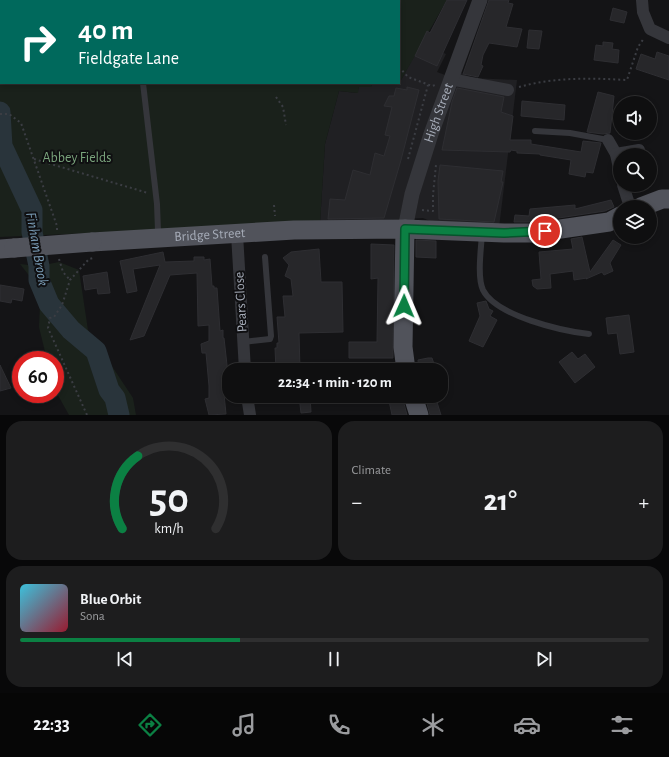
<!DOCTYPE html>
<html lang="en">
<head>
<meta charset="utf-8">
<style>
	:root { --surface:#0f0f10; --page:#1d1d1e; --text:#f1f3f6; --muted:#9b9c9f; --line:#2f2f30; --accent:#0b8043 }
	body { margin:0; font-family:"Alegreya Sans",sans-serif; background:var(--page); color:var(--text); height:100vh; display:flex; flex-direction:column; font-size:15px; white-space:nowrap }
	* { box-sizing:border-box; margin:0 }
	p { font-size:13px; color:var(--muted) }
	.icon { flex:none; width:22px; height:22px; fill:none; stroke:currentColor; stroke-width:2; stroke-linecap:round; stroke-linejoin:round }
	.map { position:relative; height:415px; overflow:hidden }
	.sheet { display:flex; flex-direction:column; gap:6px; padding:6px; background:#080809; flex:1 }
	.sheet>* { flex:none }
	.top-card { position:absolute; left:0px; top:0px; width:400px; height:84px; box-shadow:0 2px 6px #0003,0 0 0 1px var(--line); background:#00695c; color:#fff; overflow:hidden }
	.tools { position:absolute; left:613px; top:96px; display:grid; gap:8px }
	.tools a { display:grid; place-items:center; width:44px; height:44px; border-radius:50%; background:var(--surface); box-shadow:0 2px 6px #0003,0 0 0 1px var(--line); font-size:20px }
	.speed { position:absolute; left:12px; top:351px; display:flex; gap:8px; font-size:20px; font-weight:700; text-align:center }
	.speed>* { display:grid; place-content:center; width:52px; height:52px; border-radius:50%; background:var(--surface); box-shadow:0 2px 6px #0003,0 0 0 1px var(--line); line-height:1 }
	.speed .limit { border:6px solid #d22; background:#fff; color:#111 }
	.pin { position:absolute; display:grid; place-items:center; width:34px; height:34px; color:#fff; margin:-17px; border:2px solid #fff; border-radius:50%; box-shadow:0 1px 4px #0007 }
	.me { position:absolute; width:44px; margin:-22px; rotate:1deg; stroke-linejoin:round; filter:drop-shadow(0 0 3px #0008) }
	.turn { display:flex; align-items:center; gap:14px; height:84px; padding:0 12px; font-size:18px }
	.turn .icon { width:52px; height:52px; stroke-width:2.5 }
	.turn b { display:block; font-size:28px; line-height:34px }
	.big { font-size:30px; font-weight:700; line-height:1.1 }
	.sheet .widget { flex:1; display:flex; flex-direction:column; justify-content:center; gap:6px; min-width:0; padding:0 14px; border-radius:16px; background:var(--page) }
	.sheet .dial { align-items:center; gap:0 }
	.dial svg { height:104px; overflow:visible; fill:none; stroke:var(--line); stroke-width:7; stroke-linecap:round; text-anchor:middle }
	.dial text { fill:var(--text); stroke:none }
	.song { display:flex; align-items:center; gap:12px }
	.cover { width:48px; height:48px; border-radius:6px; background:linear-gradient(135deg,hsl(190 70% 55%),hsl(350 70% 35%)) }
	.played { height:4px; border-radius:2px; background:linear-gradient(90deg,var(--accent) 35%,var(--line) 35%) }
	.keys { display:flex; justify-content:space-around; direction:ltr }
	.heat { display:flex; justify-content:space-between; align-items:center; font-size:22px; direction:ltr }
	.sheet .tiles { flex:1; display:grid; gap:6px; grid-template-columns:1fr 1fr }
	.widget:last-child { grid-column:span 2 }
	.trip { position:absolute; left:222px; top:363px; width:226px; height:40px; border-radius:16px; background:var(--surface); box-shadow:0 2px 6px #0003,0 0 0 1px var(--line); font-weight:700; line-height:40px; text-align:center }
	.menu { display:flex; height:64px; justify-content:space-around; align-items:center; background:#060606; color:var(--muted) }
	.menu .icon { width:28px; height:28px }
	.menu .selected { color:var(--accent) }
	.menu b { font-size:18px; color:var(--text) }
	.map>svg:first-child { display:block }
	.built { fill:#202023 }
	.green { fill:#1a211b }
	.lines { fill:none; stroke-linecap:round; stroke-linejoin:round }
	.river { stroke:#29343b; stroke-width:21 }
	.building { fill:#27272a; stroke:#2e2e32 }
	.path { stroke:#3b3d43; stroke-width:2; stroke-dasharray:2 3; stroke-linecap:butt }
	.service { stroke:#35363b; stroke-width:6 }
	.minor { stroke:#35363b; stroke-width:12 }
	.tertiary { stroke:#35363b; stroke-width:15 }
	.primary { stroke:#51535b; stroke-width:19 }
	.primary-bridge { stroke:#51535b; stroke-width:19 }
	.route-casing { stroke:#07532c; stroke-width:10 }
	.route { stroke:#0b8043; stroke-width:7 }
	.labels { text-anchor:middle; dominant-baseline:central; stroke-width:4; stroke-linejoin:round; paint-order:stroke }
	.street-label { font-size:14px; fill:#a5abb7; stroke:#0f0f11 }
	.park-label { font-size:14px; fill:#7aa47c; stroke:#0f0f11 }
	.water-label { font-size:15px; font-style:italic; fill:#799bb5; stroke:#0f0f11 }
</style>
</head>
<body>
<div class="map">
<svg width="669" height="415" viewBox="0 0 669 415">
	<rect width="100%" height="100%" fill="#141416"/>
	<!-- built -->
	<path class="built" d="M 421,43 L 446,54 L 437,72 L 456,79 L 461,73 L 472,78 L 517,80 L 499,228 L 439,225 L 423,218 L 320,223 L 325,144 L 339,91 L 357,93 L 359,87 L 371,87 L 372,83 L 399,83 L 399,79 L 401,80 Z"/>
	<!-- green -->
	<g class="green">
		<path d="M 0,0 L 447,0 L 401,80 L 399,79 L 399,1 L 1,1 L 1,83 L 372,83 L 371,87 L 359,87 L 358,93 L 339,91 L 325,144 L 320,223 L 0,237 Z"/>
		<path d="M 59,262 L 79,270 L 88,330 L 133,398 L 136,415 L 69,415 L 55,390 L 55,360 L 47,360 L 39,327 L 40,304 L 35,283 L 20,264 L 39,266 Z"/>
	</g>
	<g class="lines">
		<!-- river -->
		<path class="river" d="M 0,112 L 2,146 L 32,210 L 32,232 L 39,266 L 39,280 L 49,304 L 71,330 L 96,351 L 109,390 L 115,398 L 119,415"/>
	</g>
	<!-- building -->
	<g class="building">
		<path d="M 447,0 L 467,0 L 437,66 L 415,56 L 427,31 L 430,33 Z"/>
		<path d="M 489,0 L 509,0 L 508,3 L 513,4 L 506,27 L 522,29 L 517,47 L 489,43 L 483,55 L 481,65 L 483,66 L 478,77 L 463,74 Z"/>
		<path d="M 613,8 L 627,12 L 624,23 L 610,20 Z"/>
		<path d="M 529,30 L 542,31 L 539,49 L 527,48 Z"/>
		<path d="M 603,42 L 613,43 L 612,49 L 619,50 L 618,63 L 594,60 L 596,45 L 603,46 Z"/>
		<path d="M 657,52 L 669,56 L 669,80 L 636,69 L 641,54 L 655,59 Z"/>
		<path d="M 407,87 L 419,90 L 401,160 L 384,218 L 328,219 L 330,199 L 345,200 L 353,170 L 370,175 L 375,153 L 384,156 L 390,136 L 385,135 L 392,107 L 384,106 L 389,96 L 394,96 L 396,88 L 407,90 Z"/>
		<path d="M 457,88 L 504,97 L 501,112 L 513,116 L 510,140 L 531,140 L 531,144 L 581,152 L 583,141 L 601,143 L 593,173 L 586,172 L 585,177 L 569,174 L 571,160 L 540,155 L 540,154 L 517,153 L 517,151 L 511,150 L 510,152 L 442,150 L 452,102 Z"/>
		<path d="M 598,92 L 614,96 L 610,133 L 603,134 L 587,132 Z"/>
		<path d="M 522,101 L 565,105 L 564,120 L 521,116 Z"/>
		<path d="M 440,165 L 503,171 L 501,182 L 503,182 L 494,222 L 439,219 L 438,181 Z"/>
		<path d="M 611,200 L 614,207 L 605,211 L 532,222 L 514,222 L 515,215 L 529,216 L 530,209 L 575,205 L 575,209 Z"/>
		<path d="M 582,237 L 590,272 L 613,240 L 621,245 L 610,263 L 613,271 L 604,275 L 602,272 L 586,279 L 587,278 L 574,280 L 573,271 L 550,274 L 551,288 L 537,289 L 533,286 L 532,280 L 541,279 L 539,252 L 573,249 L 571,239 Z"/>
		<path d="M 416,240 L 436,241 L 436,258 L 416,257 Z"/>
		<path d="M 371,244 L 394,245 L 393,358 L 349,358 L 349,342 L 377,342 L 378,278 L 371,279 Z"/>
		<path d="M 319,249 L 321,282 L 342,282 L 343,332 L 299,333 L 300,370 L 276,370 L 275,348 L 277,348 L 277,343 L 279,343 L 277,317 L 285,317 L 283,296 L 293,296 L 291,279 L 285,276 L 289,265 L 283,258 L 291,252 Z"/>
		<path d="M 163,252 L 165,262 L 194,261 L 194,257 L 204,257 L 204,260 L 210,259 L 212,286 L 214,286 L 214,288 L 217,288 L 220,331 L 223,330 L 223,338 L 224,338 L 229,383 L 227,393 L 224,394 L 226,414 L 209,415 L 205,399 L 209,398 L 209,386 L 206,353 L 202,353 L 201,344 L 209,341 L 209,325 L 198,326 L 197,273 L 170,275 L 144,336 L 130,340 L 160,265 L 133,269 L 137,291 L 127,293 L 120,261 Z"/>
		<path d="M 107,272 L 110,293 L 98,294 L 97,288 L 85,290 L 83,276 Z"/>
		<path d="M 0,285 L 24,289 L 22,301 L 12,299 L 11,303 L 0,301 Z"/>
		<path d="M 486,301 L 489,309 L 493,311 L 490,316 L 497,320 L 483,347 L 469,341 L 480,316 L 477,303 Z"/>
		<path d="M 629,315 L 634,352 L 620,354 L 617,333 L 608,334 L 606,318 Z"/>
		<path d="M 572,352 L 578,359 L 585,354 L 595,367 L 575,383 L 559,362 Z"/>
		<path d="M 428,358 L 432,358 L 436,370 L 419,370 L 418,360 Z"/>
		<path d="M 0,365 L 11,388 L 0,391 Z"/>
		<path d="M 299,396 L 310,396 L 311,412 L 301,413 Z"/>
		<path d="M 388,396 L 402,396 L 407,415 L 392,415 Z"/>
		<path d="M 425,396 L 435,396 L 441,415 L 430,415 Z"/>
	</g>
	<g class="lines">
		<!-- path -->
		<g class="path">
			<path d="M 261,0 L 261,1"/>
			<path d="M 363,0 L 364,1"/>
			<path d="M 40,1 L 40,0"/>
			<path d="M 359,1 L 362,0"/>
			<path d="M 399,67 L 408,77 L 432,86 L 435,85"/>
			<path d="M 519,87 C 555,77 590,78 627,80 L 638,47 L 644,38"/>
			<path d="M 276,97 L 283,107 L 286,125"/>
			<path d="M 0,114 L 9,114 L 21,123 L 57,226 L 57,231"/>
			<path d="M 34,159 L 148,193"/>
			<path d="M 408,159 L 428,85"/>
			<path d="M 274,205 L 275,216"/>
			<path d="M 422,210 L 433,211 L 433,195 L 436,165"/>
			<path d="M 59,259 L 63,272 L 70,280"/>
			<path d="M 87,415 L 48,328 L 50,318 L 54,317 L 62,305 L 70,280 L 89,259 L 93,258"/>
		</g>
		<!-- service -->
		<g class="service">
			<path d="M 133,0 L 133,1"/>
			<path d="M 143,83 L 157,204 L 158,231"/>
			<path d="M 535,131 L 570,133 L 608,140"/>
			<path d="M 482,234 C 481,249 477,277 483,290 C 496,316 562,331 589,334"/>
			<path d="M 243,342 L 270,339 L 271,336 L 265,257"/>
		</g>
		<!-- minor -->
		<g class="minor">
			<path d="M 642,0 L 643,12 L 650,29 L 669,38"/>
			<path d="M 450,79 L 508,90"/>
			<path d="M 608,140 L 616,154 L 620,173"/>
			<path d="M 616,154 L 639,150"/>
			<path d="M 623,185 L 630,207"/>
			<path d="M 237,234 L 245,370"/>
			<path d="M 247,396 L 250,415"/>
		</g>
		<!-- tertiary -->
		<path class="tertiary" id="s1" d="M 405,229 L 412,194 L 431,134 L 480,0"/>
		<!-- primary -->
		<g class="primary">
			<path d="M 641,207 L 662,199 L 669,199"/>
			<path d="M 405,229 L 403,347 L 406,370"/>
			<path id="s2" d="M 92,242 L 294,230 L 405,229 L 504,233 L 533,233 L 609,222 L 620,216"/>
			<path d="M 0,249 L 14,248"/>
			<path d="M 413,396 L 419,415"/>
		</g>
		<!-- primary-bridge -->
		<path class="primary-bridge" d="M 14,248 L 92,242"/>
	</g>
	<g class="lines">
		<!-- route casing -->
		<g class="route-casing">
			<path id="route" d="M 404,306 L 405,229 L 504,233 L 545,231"/>
		</g>
		<!-- route -->
		<use href="#route" class="route"/>
	</g>
	<g class="labels">
		<!-- street labels -->
		<g class="street-label">
			<text stroke="none"><textPath href="#s1" startOffset="121">High Street</textPath></text>
			<text stroke="none"><textPath href="#s2" startOffset="118">Bridge Street</textPath></text>
			<text transform="translate(241 302) rotate(-93)">Pears Close</text>
		</g>
		<!-- park labels -->
		<g class="park-label">
			<text x="77" y="158">Abbey Fields</text>
		</g>
		<!-- water labels -->
		<g class="water-label">
			<text transform="translate(37 249) rotate(80)">Finham Brook</text>
		</g>
	</g>
</svg>
<div class="tools">
<a><svg class="icon" aria-label="sound" viewBox="0 0 24 24"><path d="M4 9h4l5-4v14l-5-4H4zM17 9q2 3 0 6"/></svg></a>
<a><svg class="icon" aria-label="search" viewBox="0 0 24 24"><circle cx="10" cy="10" r="6"/><path d="M15 15l6 6"/></svg></a>
<a><svg class="icon" aria-label="layers" viewBox="0 0 24 24"><path d="M12 4l9 5-9 5-9-5zM3 14l9 5 9-5"/></svg></a>
</div>
<div class="speed"><div class="limit">60</div></div>
<div class="pin" style="left:545px;top:231px;background:#d93025"><svg class="icon" aria-label="arrive" viewBox="0 0 24 24"><path d="M6 21V4h12l-3 4 3 4H6"/></svg></div>
<svg class="me" style="left:404px;top:306px" viewBox="-20 -20 40 40"><path d="M0-17L14 15 0 8-14 15z" fill="#0b8043" stroke="#fff" stroke-width="4"/></svg>
<div class="trip">22:34 · 1 min · 120 m</div>
<div class="top-card">
<div class="turn"><svg class="icon" aria-label="right" viewBox="0 0 24 24"><path d="M7 20v-9h11M14 6l5 5-5 5"/></svg><div><b>40 m</b>Fieldgate Lane</div></div>
</div>
</div>
<section class="sheet">
<div class="tiles">
<div class="widget dial"><svg viewBox="0 0 100 80">
<path d="M14 69A42 42 0 1 1 86 69"/>
<path d="M14 69A42 42 0 0 1 26 13" stroke="#0b8043"/>
<text x="50" y="56" font-size="32" font-weight="700">50</text>
<text x="50" y="72" font-size="11">km/h</text>
</svg></div>
<div class="widget"><p>Climate</p>
<div class="heat"><a>−</a><b class="big">21°</b><a>+</a></div>
</div>
<div class="widget">
<div class="song"><i class="cover"></i><div><b>Blue Orbit</b><p>Sona</p></div></div>
<div class="played"></div>
<div class="keys"><svg class="icon" aria-label="previous" viewBox="0 0 24 24"><path d="M18 5L8 12l10 7zM5 5v14"/></svg><svg class="icon" aria-label="pause" viewBox="0 0 24 24"><path d="M8 5v14M16 5v14"/></svg><svg class="icon" aria-label="next" viewBox="0 0 24 24"><path d="M6 5l10 7-10 7zM19 5v14"/></svg></div>
</div>
</div>
</section>
<nav class="menu">
<b>22:33</b>
<svg class="icon selected" aria-label="directions" viewBox="0 0 24 24"><path d="M12 3l9 9-9 9-9-9zM9 14v-3h6M13 9l2 2-2 2"/></svg>
<svg class="icon" aria-label="music" viewBox="0 0 24 24"><path d="M9 18V5l10-2v13"/><circle cx="6" cy="18" r="3"/><circle cx="16" cy="16" r="3"/></svg>
<svg class="icon" aria-label="phone" viewBox="0 0 24 24"><path d="M5 4h4l2 5-3 2q2 4 5 5l2-3 5 2v4C11 20 4 13 5 4z"/></svg>
<svg class="icon" aria-label="climate" viewBox="0 0 24 24"><path d="M12 3v18M4 7l16 10M4 17L20 7"/></svg>
<svg class="icon" aria-label="car" viewBox="0 0 24 24"><path d="M5 17H2v-5l4-1 3-4h7l3 4 3 1v5h-3M9 17h6M6 11h13"/><circle cx="7" cy="17" r="2"/><circle cx="17" cy="17" r="2"/></svg>
<svg class="icon" aria-label="filters" viewBox="0 0 24 24"><path d="M4 7h16M4 17h16"/><circle cx="9" cy="7" r="2"/><circle cx="15" cy="17" r="2"/></svg>
</nav>
</body>
</html>
